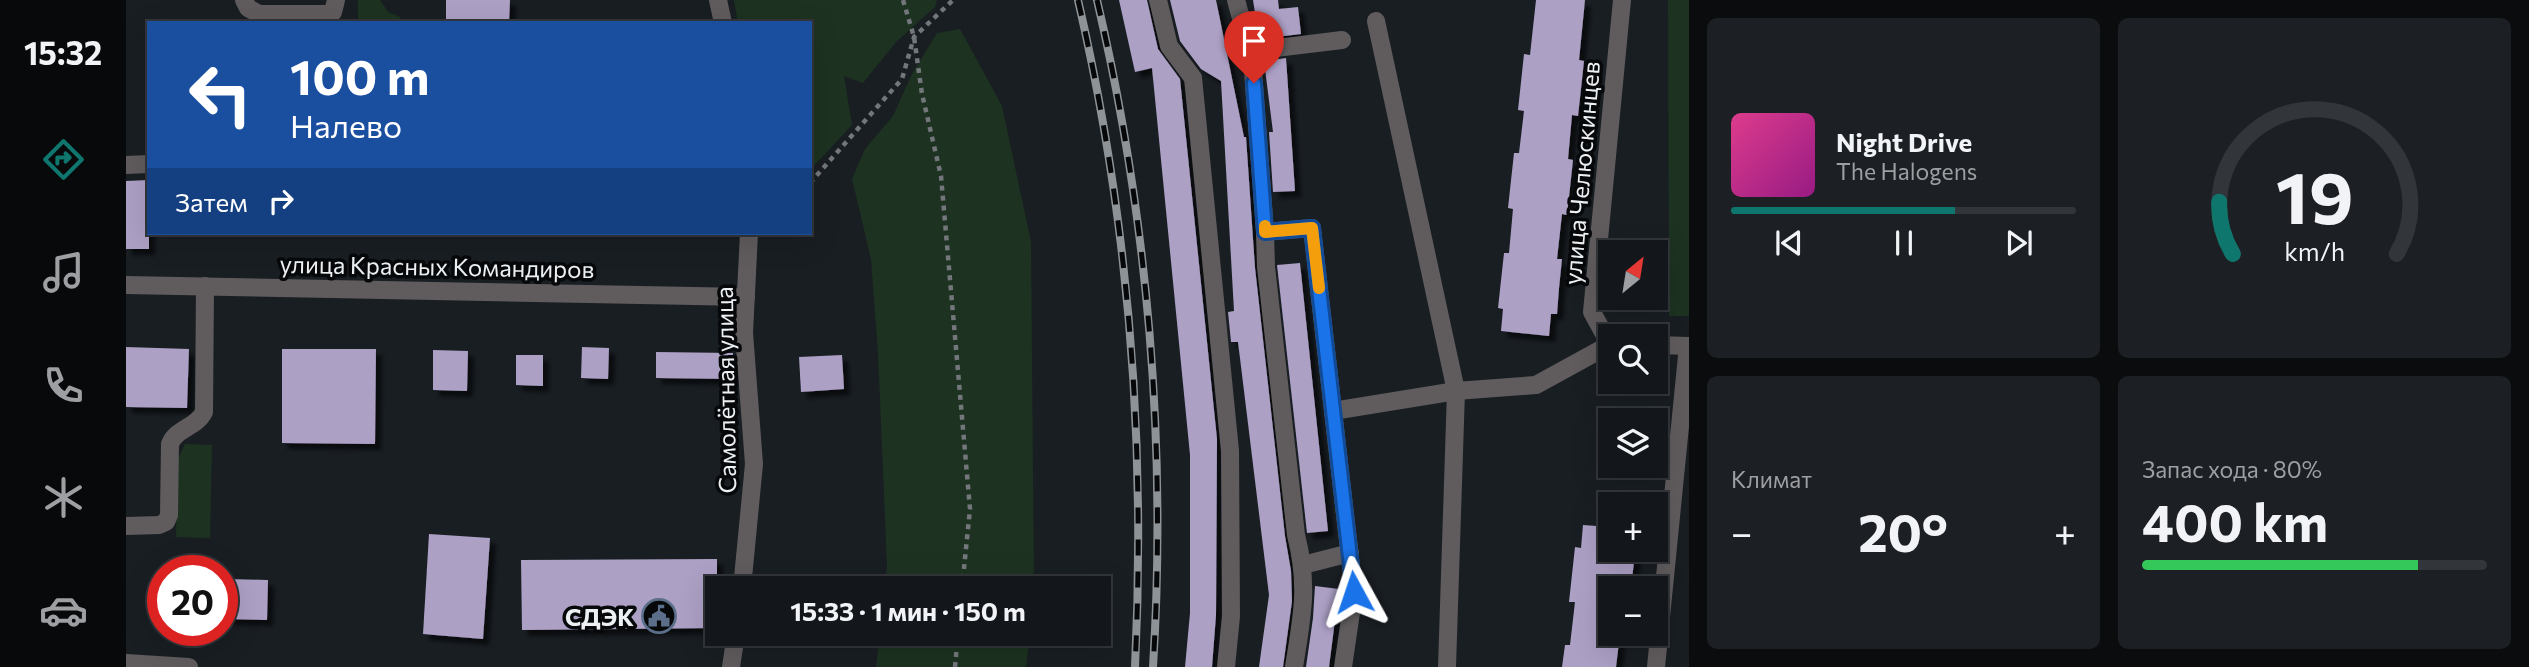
<!DOCTYPE html>
<html lang="ru">
<head>
<meta charset="utf-8">
<style>
	:root { --surface:#13161a; --page:#1c1f23; --text:#f1f3f6; --muted:#9d9fa2; --line:#323539; --accent:#0f766e }
	body { margin:0; font-family:Commissioner,sans-serif; background:var(--page); color:var(--text); height:100vh; display:flex; flex-direction:column; font-size:26px; white-space:nowrap }
	* { box-sizing:border-box; margin:0 }
	p { font-size:23px; color:var(--muted) }
	.icon { flex:none; width:38px; height:38px; fill:none; stroke:currentColor; stroke-width:2; stroke-linecap:round; stroke-linejoin:round }
	.map { position:relative; flex:1; overflow:hidden }
	.details { display:flex; flex-direction:column; gap:18px; padding:18px; background:#0a0c0e; width:840px }
	.details>* { flex:none }
	.banner { position:absolute; left:21px; top:21px; width:665px; height:214px; border-radius:0px; box-shadow:0 7px 28px #0002,0 0 0 2px var(--line); background:#1a4fa0; color:#fff; overflow:hidden }
	.needle { width:46px; rotate:30deg }
	.tools { position:absolute; left:1472px; top:240px; display:grid; gap:14px }
	.tools a { display:grid; place-items:center; width:70px; height:70px; border-radius:0px; background:var(--surface); box-shadow:0 7px 28px #0002,0 0 0 2px var(--line); font-size:35px }
	.speed { position:absolute; left:21px; top:555px; display:flex; gap:14px; font-size:35px; font-weight:700; text-align:center }
	.speed>* { display:grid; place-content:center; width:91px; height:91px; border-radius:50%; background:var(--surface); box-shadow:0 7px 28px #0002,0 0 0 2px var(--line); line-height:1 }
	.speed .limit { border:10px solid #d22; background:#fff; color:#111 }
	.pin { position:absolute; display:grid; place-items:center; width:60px; height:60px; color:#fff; margin:-72px -30px; border-radius:50% 50% 50% 0; rotate:-45deg; box-shadow:0 0 7px #0007 }
	.pin .icon { rotate:45deg }
	.me { position:absolute; width:77px; margin:-38px; rotate:355deg; stroke-linejoin:round; filter:drop-shadow(0 0 5px #0008) }
	.turn { display:flex; align-items:center; gap:24px; height:147px; padding:0 28px; font-size:32px }
	.turn .icon { width:91px; height:91px; stroke-width:2.5 }
	.turn b { display:block; font-size:49px; line-height:60px }
	.then { display:flex; align-items:center; height:66px; padding:0 28px; background:#0003; gap:14px; font-size:26px }
	.big { font-size:52px; font-weight:700; line-height:1.1 }
	.details .card { flex:1; display:flex; flex-direction:column; justify-content:center; gap:10px; min-width:0; padding:0 24px; border-radius:10px; background:var(--page) }
	.details .dial { align-items:center; gap:0 }
	.dial svg { height:182px; overflow:visible; fill:none; stroke:var(--line); stroke-width:7; stroke-linecap:round; text-anchor:middle }
	.dial text { fill:var(--text); stroke:none }
	.song { display:flex; align-items:center; gap:21px }
	.cover { width:84px; height:84px; border-radius:10px; background:linear-gradient(135deg,hsl(330 70% 55%),hsl(310 70% 35%)) }
	.played { height:7px; border-radius:4px; background:linear-gradient(90deg,var(--accent) 65%,var(--line) 65%) }
	.keys { display:flex; justify-content:space-around; direction:ltr }
	.heat { display:flex; justify-content:space-between; align-items:center; font-size:38px; direction:ltr }
	.charge { height:10px; border-radius:5px; background:linear-gradient(90deg,#34c759 80%,var(--line) 0) }
	.details .tiles { flex:1; display:grid; gap:18px; grid-template-columns:repeat(2,1fr) }
	.trip { position:absolute; left:579px; top:576px; width:406px; height:70px; border-radius:0px; background:var(--surface); box-shadow:0 7px 28px #0002,0 0 0 2px var(--line); font-weight:700; line-height:70px; text-align:center }
	main { display:flex; flex:1; min-height:0 }
	.tabs { display:flex; flex-direction:column; width:126px; justify-content:space-around; align-items:center; background:#08090a; color:var(--muted) }
	.tabs .icon { width:49px; height:49px }
	.tabs .on { color:var(--accent) }
	.tabs b { font-size:32px; color:var(--text) }
	.map>svg:first-child { display:block }
	.green { fill:#1d3220 }
	.building { fill:#aca0c5; filter:url(#shadow) }
	.lines { fill:none; stroke-linecap:round; stroke-linejoin:round }
	.path { stroke:#73777b; stroke-width:4.5; stroke-dasharray:5 5; stroke-linecap:butt }
	.minor { stroke:#605c5d; stroke-width:18 }
	.rail-casing { stroke:#8e9397; stroke-width:8 }
	.rail { stroke:#06080a; stroke-width:5; stroke-dasharray:16; stroke-linecap:butt }
	.route-casing { stroke:#114b97; stroke-width:18 }
	.route { stroke:#1a73e8; stroke-width:12 }
	.slow { stroke:#f59e0b; stroke-width:12 }
	.labels { text-anchor:middle; dominant-baseline:central; stroke-width:7; stroke-linejoin:round; paint-order:stroke }
	.street-label { font-size:24px; fill:#ecf0f3; stroke:#06080a }
	.poi-label { font-size:24px; font-weight:bold; fill:#ecf0f3; stroke:#06080a; text-anchor:end }
</style>
</head>
<body>
<main>
<nav class="tabs">
<b>15:32</b>
<svg class="icon on" aria-label="directions" viewBox="0 0 24 24"><path d="M12 3l9 9-9 9-9-9zM9 14v-3h6M13 9l2 2-2 2"/></svg>
<svg class="icon" aria-label="music" viewBox="0 0 24 24"><path d="M9 18V5l10-2v13"/><circle cx="6" cy="18" r="3"/><circle cx="16" cy="16" r="3"/></svg>
<svg class="icon" aria-label="phone" viewBox="0 0 24 24"><path d="M5 4h4l2 5-3 2q2 4 5 5l2-3 5 2v4C11 20 4 13 5 4z"/></svg>
<svg class="icon" aria-label="climate" viewBox="0 0 24 24"><path d="M12 3v18M4 7l16 10M4 17L20 7"/></svg>
<svg class="icon" aria-label="car" viewBox="0 0 24 24"><path d="M5 17H2v-5l4-1 3-4h7l3 4 3 1v5h-3M9 17h6M6 11h13"/><circle cx="7" cy="17" r="2"/><circle cx="17" cy="17" r="2"/></svg>
</nav>
<div class="map">
<svg width="1563" height="667" viewBox="0 0 1563 667">
	<defs>
		<filter id="shadow"><feDropShadow dx="6" dy="6" stdDeviation="2" flood-color="#0009"/></filter>
	</defs>
	<rect width="100%" height="100%" fill="#191e23"/>
	<!-- green -->
	<g class="green">
		<path d="M 232,0 L 254,0 L 262,12 L 274,17 L 274,23 L 232,23 Z"/>
		<path d="M 608,0 L 811,0 L 809,7 L 771,41 L 737,83 L 718,76 L 726,125 L 684,170 L 684,23 L 612,23 Z"/>
		<path d="M 1542,0 L 1563,0 L 1563,316 L 1543,316 Z"/>
		<path d="M 834,29 L 876,106 L 905,242 L 908,588 L 759,588 L 761,565 L 752,353 L 745,259 L 726,179 L 739,149 L 767,116 L 786,74 L 811,33 Z"/>
		<path d="M 59,444 L 86,445 L 84,538 L 50,537 L 52,459 Z"/>
		<path d="M 754,634 L 904,634 L 900,667 L 750,667 Z"/>
	</g>
	<!-- building -->
	<g class="building">
		<path d="M 320,0 L 384,0 L 383,23 L 320,23 Z"/>
		<path d="M 993,0 L 1021,0 L 1032,49 L 1054,79 L 1091,439 L 1090,615 L 1086,667 L 1059,667 L 1064,613 L 1064,455 L 1026,68 L 1009,72 Z"/>
		<path d="M 1044,0 L 1090,0 L 1118,137 L 1120,137 L 1129,268 L 1159,536 L 1165,571 L 1166,601 L 1157,667 L 1133,667 L 1143,595 L 1112,342 L 1105,342 L 1102,312 L 1108,311 L 1095,81 L 1075,69 L 1054,41 Z"/>
		<path d="M 1127,0 L 1152,0 L 1153,9 L 1172,7 L 1175,34 L 1133,39 Z"/>
		<path d="M 1410,0 L 1459,0 L 1453,60 L 1458,61 L 1452,116 L 1446,115 L 1442,159 L 1447,160 L 1441,215 L 1436,214 L 1431,259 L 1436,259 L 1433,288 L 1431,314 L 1425,314 L 1423,336 L 1375,331 L 1377,309 L 1372,308 L 1378,253 L 1383,253 L 1387,209 L 1382,208 L 1388,153 L 1393,153 L 1398,111 L 1392,110 L 1398,54 L 1404,55 Z"/>
		<path d="M 1160,58 L 1169,191 L 1147,192 L 1143,132 L 1147,132 L 1138,61 Z"/>
		<path d="M 23,180 L 23,249 L 0,249 L 0,181 Z"/>
		<path d="M 1174,263 L 1202,531 L 1181,533 L 1151,265 Z"/>
		<path d="M 0,347 L 63,349 L 61,408 L 0,407 Z"/>
		<path d="M 456,347 L 483,348 L 482,379 L 455,378 Z"/>
		<path d="M 156,349 L 250,349 L 249,444 L 156,443 Z"/>
		<path d="M 307,350 L 342,351 L 341,391 L 307,390 Z"/>
		<path d="M 530,352 L 607,353 L 606,379 L 530,378 Z"/>
		<path d="M 390,355 L 417,355 L 417,386 L 390,385 Z"/>
		<path d="M 716,355 L 718,389 L 675,392 L 673,357 Z"/>
		<path d="M 1457,525 L 1484,527 L 1484,550 L 1503,550 L 1503,553 L 1509,553 L 1505,588 L 1484,588 L 1484,634 L 1494,634 L 1490,667 L 1436,667 L 1439,645 L 1444,645 L 1449,602 L 1443,602 L 1449,547 L 1455,548 Z"/>
		<path d="M 303,534 L 364,538 L 357,639 L 297,634 Z"/>
		<path d="M 591,559 L 591,628 L 396,630 L 395,560 Z"/>
		<path d="M 100,579 L 142,580 L 141,620 L 100,619 Z"/>
		<path d="M 1189,586 L 1213,589 L 1203,667 L 1180,667 L 1187,618 Z"/>
	</g>
	<g class="lines">
		<!-- path -->
		<g class="path">
			<path d="M 777,0 L 788,37 L 796,94 L 815,176 L 844,509 L 836,588"/>
			<path d="M 684,183 L 776,79 L 788,37 L 827,0"/>
			<path d="M 829,667 L 832,634"/>
		</g>
		<!-- minor -->
		<g class="minor">
			<path d="M 118,0 L 122,8 L 133,14 L 203,14 L 207,12 L 210,0"/>
			<path d="M 592,0 L 597,23"/>
			<path d="M 1032,0 L 1043,46 L 1067,78 L 1104,451 L 1105,616 L 1100,667"/>
			<path d="M 1110,0 L 1126,58 L 1139,232"/>
			<path d="M 1250,21 L 1330,391 L 1321,667"/>
			<path d="M 1125,51 L 1216,40"/>
			<path d="M 0,165 L 23,164"/>
			<path d="M 0,285 L 620,297"/>
			<path d="M 1484,345 L 1466,312 L 1496,0"/>
			<path d="M 1530,345 L 1563,346"/>
			<path d="M 0,526 L 33,525 L 40,522 L 43,515 L 44,444 C 50,428 70,428 78,412 L 79,286"/>
			<path d="M 1177,565 L 1224,553"/>
			<path d="M 616,588 L 628,464 L 618,333 L 623,233"/>
			<path d="M 0,663 L 63,667"/>
			<path d="M 605,667 L 610,634"/>
			<path d="M 1168,667 C 1176,616 1183,587 1170,535 L 1140,267 L 1139,232 L 1186,228 L 1207,411"/>
			<path d="M 1217,667 L 1228,592 L 1207,411 L 1330,391 L 1410,385 L 1483,345"/>
			<path d="M 1530,667 L 1562,346"/>
		</g>
		<!-- rail casing -->
		<g class="rail-casing">
			<g id="rail">
				<path d="M 952,0 C 1003,219 1020,443 1009,667"/>
				<path d="M 971,0 C 1022,217 1041,445 1027,667"/>
			</g>
		</g>
		<!-- rail -->
		<use href="#rail" class="rail"/>
	</g>
	<g class="lines">
		<!-- route casing -->
		<g class="route-casing">
			<path id="route" d="M 1128,83 L 1139,232 L 1186,228 L 1228,592"/>
		</g>
		<!-- route -->
		<use href="#route" class="route"/>
		<!-- slow -->
		<path class="slow" d="M 1139,226 L 1139,232 L 1186,228 L 1193,288"/>
	</g>
	<!-- icons -->
	<defs>
		<g id="civic-ring" transform="scale(1.75)"><circle r="9.5" fill="#06080a" stroke="#5c6f8a" stroke-width="1.5"/><path d="M-.6-6.5H3V-4.5H.6V-3L4-1V1h2V6H-6V1h2V-1L-.6-3ZM-1.2 2.5V6h2.4V2.5Z" fill="#5c6f8a"/></g>
	</defs>
	<g fill-rule="evenodd">
		<use href="#civic-ring" x="533" y="616"/>
	</g>
	<g class="labels">
		<!-- street labels -->
		<g class="street-label">
			<text transform="translate(1455 173) rotate(-85)">улица Челюскинцев</text>
			<text transform="translate(311 266) rotate(1)">улица Красных Командиров</text>
			<text transform="translate(599 390) rotate(-91)">Самолётная улица</text>
		</g>
		<!-- poi labels -->
		<g class="poi-label">
			<text x="508" y="616">СДЭК</text>
		</g>
	</g>
</svg>
<div class="tools">
<a><svg class="needle" viewBox="-14 -14 28 28"><path d="M0-13l5 13h-10z" fill="#e53935"/><path d="M0 13l5-13h-10z" fill="#9d9fa2"/></svg></a>
<a><svg class="icon" aria-label="search" viewBox="0 0 24 24"><circle cx="10" cy="10" r="6"/><path d="M15 15l6 6"/></svg></a>
<a><svg class="icon" aria-label="layers" viewBox="0 0 24 24"><path d="M12 4l9 5-9 5-9-5zM3 14l9 5 9-5"/></svg></a>
<a>+</a>
<a>−</a>
</div>
<div class="speed"><div class="limit">20</div></div>
<div class="pin" style="left:1128px;top:83px;background:#d93025"><svg class="icon" aria-label="arrive" viewBox="0 0 24 24"><path d="M6 21V4h12l-3 4 3 4H6"/></svg></div>
<svg class="me" style="left:1228px;top:592px" viewBox="-20 -20 40 40"><path d="M0-17L14 15 0 8-14 15z" fill="#1a73e8" stroke="#fff" stroke-width="4"/></svg>
<div class="trip">15:33 · 1 мин · 150 m</div>
<div class="banner">
<div class="turn"><svg class="icon" aria-label="left" viewBox="0 0 24 24"><path d="M17 20v-9H6M10 6l-5 5 5 5"/></svg><div><b>100 m</b>Налево</div></div>
<div class="then">Затем<svg class="icon" aria-label="right" viewBox="0 0 24 24"><path d="M7 20v-9h11M14 6l5 5-5 5"/></svg></div>
</div>
</div>
<section class="details">
<div class="tiles">
<div class="card">
<div class="song"><i class="cover"></i><div><b>Night Drive</b><p>The Halogens</p></div></div>
<div class="played"></div>
<div class="keys"><svg class="icon" aria-label="previous" viewBox="0 0 24 24"><path d="M18 5L8 12l10 7zM5 5v14"/></svg><svg class="icon" aria-label="pause" viewBox="0 0 24 24"><path d="M8 5v14M16 5v14"/></svg><svg class="icon" aria-label="next" viewBox="0 0 24 24"><path d="M6 5l10 7-10 7zM19 5v14"/></svg></div>
</div>
<div class="card dial"><svg viewBox="0 0 100 80">
<path d="M14 69A42 42 0 1 1 86 69"/>
<path d="M14 69A42 42 0 0 1 8 46" stroke="#0f766e"/>
<text x="50" y="56" font-size="32" font-weight="700">19</text>
<text x="50" y="72" font-size="11">km/h</text>
</svg></div>
<div class="card"><p>Климат</p>
<div class="heat"><a>−</a><b class="big">20°</b><a>+</a></div>
</div>
<div class="card"><p>Запас хода · 80%</p><b class="big">400 km</b><div class="charge"></div></div>
</div>
</section>
</main>
</body>
</html>
